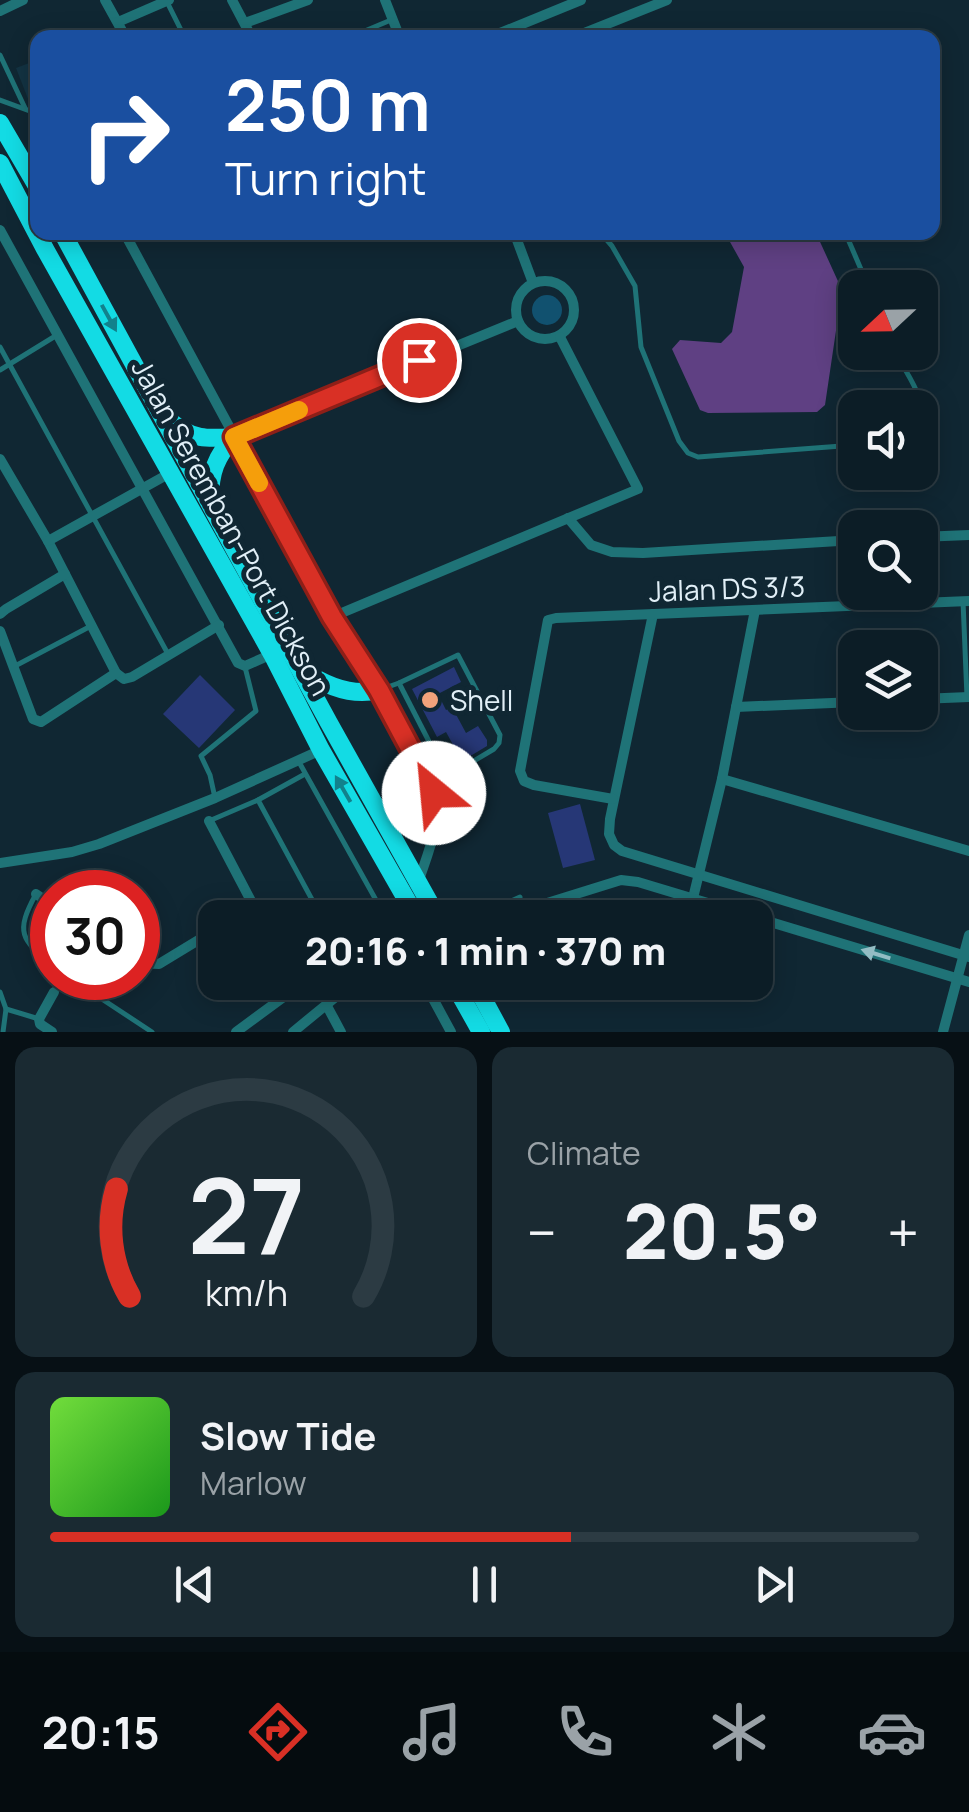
<!DOCTYPE html>
<html lang="en">
<head>
<meta charset="utf-8">
<style>
	:root { --surface:#0c1d26; --page:#1a2a32; --text:#f1f3f6; --muted:#9aa2a7; --line:#2c3b43; --accent:#d93025 }
	body { margin:0; font-family:Manrope,sans-serif; background:var(--page); color:var(--text); height:100vh; display:flex; flex-direction:column; font-size:38px; white-space:nowrap }
	* { box-sizing:border-box; margin:0 }
	p { font-size:32px; color:var(--muted) }
	.icon { flex:none; width:55px; height:55px; fill:none; stroke:currentColor; stroke-width:2; stroke-linecap:round; stroke-linejoin:round }
	.map { position:relative; height:1032px; overflow:hidden }
	.panel { display:flex; flex-direction:column; gap:15px; padding:15px; background:#071015; flex:1 }
	.panel>* { flex:none }
	.banner { position:absolute; left:30px; top:30px; width:910px; height:210px; border-radius:20px; box-shadow:0 5px 25px #0003,0 0 0 2px var(--line); background:#1a4fa0; color:#fff; overflow:hidden }
	.needle { width:65px; rotate:248deg }
	.fabs { position:absolute; left:838px; top:270px; display:grid; gap:20px }
	.fabs a { display:grid; place-items:center; width:100px; height:100px; border-radius:20px; background:var(--surface); box-shadow:0 5px 25px #0003,0 0 0 2px var(--line); font-size:50px }
	.speed { position:absolute; left:30px; top:870px; display:flex; gap:20px; font-size:50px; font-weight:700; text-align:center }
	.speed>* { display:grid; place-content:center; width:130px; height:130px; border-radius:50%; background:var(--surface); box-shadow:0 5px 25px #0003,0 0 0 2px var(--line); line-height:1 }
	.speed .limit { border:15px solid #d22; background:#fff; color:#111 }
	.pin { position:absolute; display:grid; place-items:center; width:85px; height:85px; color:#fff; margin:-42px; border:5px solid #fff; border-radius:50%; box-shadow:0 2px 10px #0007 }
	.me { position:absolute; width:110px; margin:-55px; rotate:332deg; stroke-linejoin:round; filter:drop-shadow(0 0 8px #0008) }
	.turn { display:flex; align-items:center; gap:35px; height:210px; padding:0 30px; font-size:45px }
	.turn .icon { width:130px; height:130px; stroke-width:2.5 }
	.turn b { display:block; font-size:70px; line-height:85px }
	.big { font-size:75px; font-weight:800; line-height:1.1 }
	.panel .tile { flex:1; display:flex; flex-direction:column; justify-content:center; gap:15px; min-width:0; padding:0 35px; border-radius:20px; background:var(--page) }
	.panel .dial { align-items:center; gap:0 }
	.dial svg { height:260px; overflow:visible; fill:none; stroke:var(--line); stroke-width:7; stroke-linecap:round; text-anchor:middle }
	.dial text { fill:var(--text); stroke:none }
	.song { display:flex; align-items:center; gap:30px }
	.cover { width:120px; height:120px; border-radius:15px; background:linear-gradient(135deg,hsl(100 70% 55%),hsl(120 70% 35%)) }
	.played { height:10px; border-radius:5px; background:linear-gradient(90deg,var(--accent) 60%,var(--line) 60%) }
	.keys { display:flex; justify-content:space-around; direction:ltr }
	.heat { display:flex; justify-content:space-between; align-items:center; font-size:55px; direction:ltr }
	.panel .tiles { flex:1; display:grid; gap:15px; grid-template-columns:1fr 1fr }
	.tile:last-child { grid-column:span 2 }
	.trip { position:absolute; left:198px; top:900px; width:575px; height:100px; border-radius:20px; background:var(--surface); box-shadow:0 5px 25px #0003,0 0 0 2px var(--line); font-weight:800; line-height:100px; text-align:center }
	.tab-bar { display:flex; height:160px; justify-content:space-around; align-items:center; background:#050c0f; color:var(--muted) }
	.tab-bar .icon { width:70px; height:70px }
	.tab-bar .current { color:var(--accent) }
	.tab-bar b { font-size:45px; color:var(--text) }
	.map>svg:first-child { display:block }
	.built { fill:#133343 }
	.green { fill:#11516f }
	.water { fill:#5f4083 }
	.building { fill:#263776 }
	.lines { fill:none; stroke-linecap:round; stroke-linejoin:round }
	.lane { stroke:#1f7377; stroke-width:5 }
	.street { stroke:#1f7377; stroke-width:10 }
	.highway { stroke:#13dbe4; stroke-width:18 }
	.oneway { fill:#12818c }
	.oneway2 { fill:#93bdc4 }
	.route-casing { stroke:#8d1f18; stroke-width:25 }
	.route { stroke:#d93025; stroke-width:18 }
	.slow { stroke:#f59e0b; stroke-width:18 }
	.poi-dot { fill:#f1a27b; stroke:#102733; stroke-width:4 }
	.labels { text-anchor:middle; dominant-baseline:central; stroke-width:10; stroke-linejoin:round; paint-order:stroke }
	.street-label { font-size:28px; fill:#e1eff7; stroke:#102733 }
	.poi-label { font-size:28px; fill:#e1eff7; stroke:#102733; text-anchor:start }
</style>
</head>
<body>
<div class="map">
<svg width="969" height="1032" viewBox="0 0 969 1032">
	<rect width="100%" height="100%" fill="#102733"/>
	<!-- built -->
	<path class="built" d="M 37,60 L 37,122 L 16,68 Z"/>
	<!-- green -->
	<circle class="green" cx="547" cy="310" r="15"/>
	<!-- water -->
	<path class="water" d="M 725,233 L 816,233 L 842,290 L 825,405 L 817,412 L 708,413 L 700,410 L 672,349 L 680,340 L 721,343 L 732,332 L 744,267 Z"/>
	<!-- building -->
	<g class="building">
		<path d="M 454,667 L 461,682 L 438,694 L 446,710 L 452,707 L 466,733 L 478,726 L 487,740 L 487,746 L 462,761 L 446,732 L 437,737 L 412,689 Z"/>
		<path d="M 200,675 L 235,710 L 199,748 L 163,714 Z"/>
		<path d="M 580,804 L 595,860 L 563,868 L 548,813 Z"/>
	</g>
	<g class="lines">
		<!-- lane -->
		<g class="lane">
			<path d="M 166,0 L 185,38"/>
			<path d="M 348,38 L 391,20"/>
			<path d="M 0,55 L 25,108"/>
			<path d="M 0,100 L 38,114"/>
			<path d="M 600,232 L 612,246 L 635,286 L 641,347 L 679,441 L 688,453 L 698,457 L 855,445"/>
			<path d="M 845,232 L 869,288"/>
			<path d="M 0,347 L 168,654"/>
			<path d="M 896,352 C 906,375 926,395 920,421"/>
			<path d="M 0,370 L 57,335"/>
			<path d="M 963,601 L 967,697"/>
			<path d="M 15,666 L 89,627"/>
			<path d="M 399,683 L 438,759"/>
			<path d="M 382,689 L 399,683 L 458,655 L 500,735 L 499,743 L 494,749 L 462,768 L 453,767 L 438,759 L 430,764 L 431,780"/>
			<path d="M 299,762 L 386,918"/>
			<path d="M 215,798 L 210,775 L 201,756 L 256,711 L 245,667"/>
			<path d="M 258,800 L 322,918"/>
			<path d="M 209,821 L 258,800 L 305,774"/>
			<path d="M 36,894 C 15,932 21,940 52,964"/>
			<path d="M 475,918 L 520,897"/>
			<path d="M 70,978 L 152,1032"/>
			<path d="M 0,992 L 6,1009 L 3,1032"/>
			<path d="M 6,1009 L 39,1019"/>
		</g>
		<!-- street -->
		<g class="street">
			<path d="M 105,0 L 126,38"/>
			<path d="M 232,0 L 252,38"/>
			<path d="M 385,0 L 400,38"/>
			<path d="M 0,11 L 23,0"/>
			<path d="M 118,22 L 169,0"/>
			<path d="M 245,23 L 308,0"/>
			<path d="M 488,38 L 581,0"/>
			<path d="M 572,38 L 667,0"/>
			<path d="M 0,230 L 238,663 L 245,666 L 272,654"/>
			<path d="M 124,232 L 332,617 L 379,690 L 434,793 C 443,820 427,855 419,880"/>
			<path d="M 514,232 L 533,283"/>
			<circle cx="545" cy="310" r="29"/>
			<path d="M 234,437 L 518,321"/>
			<path d="M 0,459 L 48,541 L 116,673 L 124,679 L 132,677 L 219,625"/>
			<path d="M 568,518 L 591,545 L 612,552 L 643,553 L 855,540"/>
			<path d="M 920,537 L 969,535"/>
			<path d="M 48,541 L 172,472"/>
			<path d="M 0,614 L 6,609 L 65,574"/>
			<path d="M 653,614 L 610,819 L 609,834 L 614,845 L 622,851 L 969,957"/>
			<path d="M 332,617 L 638,489 L 560,337"/>
			<path d="M 0,631 L 33,719 L 41,722 L 116,673"/>
			<path d="M 920,699 L 969,697"/>
			<path d="M 736,707 L 855,702"/>
			<path d="M 722,779 L 969,851"/>
			<path d="M 613,799 L 534,785 L 524,781 L 520,771 L 548,620 L 556,618 L 969,601"/>
			<path d="M 209,821 L 260,918"/>
			<path d="M 0,863 L 72,852 L 99,844 L 215,798 L 321,750"/>
			<path d="M 36,894 L 52,905"/>
			<path d="M 693,898 L 722,779 L 755,610"/>
			<path d="M 544,904 L 621,880 L 638,882 L 969,982"/>
			<path d="M 235,918 L 253,906"/>
			<path d="M 138,963 L 159,964 L 215,930"/>
			<path d="M 424,982 L 451,1032"/>
			<path d="M 327,1006 L 341,1032"/>
			<path d="M 52,1032 L 40,1024 L 39,1019 L 54,992"/>
			<path d="M 236,1032 L 304,982"/>
			<path d="M 293,1032 L 354,982"/>
			<path d="M 943,1032 L 969,935"/>
		</g>
		<!-- highway -->
		<g class="highway">
			<path d="M 0,123 L 38,188"/>
			<path d="M 0,163 L 45,249 L 272,654 L 321,750 L 417,918"/>
			<path d="M 62,232 L 329,723 L 438,918"/>
			<path d="M 170,421 C 192,440 207,439 234,437"/>
			<path d="M 210,499 C 210,473 216,456 234,437"/>
			<path d="M 304,671 C 326,686 351,697 379,690"/>
			<path d="M 453,982 L 481,1032"/>
			<path d="M 474,982 L 501,1032"/>
		</g>
	</g>
	<!-- one-way arrows -->
	<defs><path id="oneway-solid" d="M-6-.8H1V-3.2L6.5 0L1 3.2V.8H-6Z" transform="scale(2.5)"/></defs>
	<g class="oneway">
		<use href="#oneway-solid" transform="translate(109 318) rotate(61)"/>
		<use href="#oneway-solid" transform="translate(343 789) rotate(-120)"/>
	</g>
	<use class="oneway2" href="#oneway-solid" transform="translate(876 954) rotate(-163)"/>
	<g class="lines">
		<!-- route casing -->
		<g class="route-casing">
			<path id="route" d="M 419,360 L 234,437 L 332,617 L 379,690 L 434,793"/>
		</g>
		<!-- route -->
		<use href="#route" class="route"/>
		<!-- slow -->
		<path class="slow" d="M 259,483 L 234,437 L 299,410"/>
	</g>
	<!-- markers -->
	<circle class="poi-dot" cx="430" cy="700" r="10"/>
	<g class="labels">
		<!-- street labels -->
		<g class="street-label">
			<text transform="translate(232 527) rotate(61)">Jalan Seremban-Port Dickson</text>
			<text transform="translate(727 588) rotate(-2)">Jalan DS 3/3</text>
		</g>
		<!-- poi labels -->
		<g class="poi-label">
			<text x="450" y="700">Shell</text>
		</g>
	</g>
</svg>
<div class="fabs">
<a><svg class="needle" viewBox="-14 -14 28 28"><path d="M0-13l5 13h-10z" fill="#e53935"/><path d="M0 13l5-13h-10z" fill="#9aa2a7"/></svg></a>
<a><svg class="icon" aria-label="sound" viewBox="0 0 24 24"><path d="M4 9h4l5-4v14l-5-4H4zM17 9q2 3 0 6"/></svg></a>
<a><svg class="icon" aria-label="search" viewBox="0 0 24 24"><circle cx="10" cy="10" r="6"/><path d="M15 15l6 6"/></svg></a>
<a><svg class="icon" aria-label="layers" viewBox="0 0 24 24"><path d="M12 4l9 5-9 5-9-5zM3 14l9 5 9-5"/></svg></a>
</div>
<div class="speed"><div class="limit">30</div></div>
<div class="pin" style="left:419px;top:360px;background:#d93025"><svg class="icon" aria-label="arrive" viewBox="0 0 24 24"><path d="M6 21V4h12l-3 4 3 4H6"/></svg></div>
<svg class="me" style="left:434px;top:793px" viewBox="-20 -20 40 40"><circle r="19" fill="#fff"/><path d="M0-13L10 11 0 6-10 11z" fill="#d93025"/></svg>
<div class="trip">20:16 · 1 min · 370 m</div>
<div class="banner">
<div class="turn"><svg class="icon" aria-label="right" viewBox="0 0 24 24"><path d="M7 20v-9h11M14 6l5 5-5 5"/></svg><div><b>250 m</b>Turn right</div></div>
</div>
</div>
<section class="panel">
<div class="tiles">
<div class="tile dial"><svg viewBox="0 0 100 80">
<path d="M14 69A42 42 0 1 1 86 69"/>
<path d="M14 69A42 42 0 0 1 10 36" stroke="#d93025"/>
<text x="50" y="56" font-size="32" font-weight="700">27</text>
<text x="50" y="72" font-size="11">km/h</text>
</svg></div>
<div class="tile"><p>Climate</p>
<div class="heat"><a>−</a><b class="big">20.5°</b><a>+</a></div>
</div>
<div class="tile">
<div class="song"><i class="cover"></i><div><b>Slow Tide</b><p>Marlow</p></div></div>
<div class="played"></div>
<div class="keys"><svg class="icon" aria-label="previous" viewBox="0 0 24 24"><path d="M18 5L8 12l10 7zM5 5v14"/></svg><svg class="icon" aria-label="pause" viewBox="0 0 24 24"><path d="M8 5v14M16 5v14"/></svg><svg class="icon" aria-label="next" viewBox="0 0 24 24"><path d="M6 5l10 7-10 7zM19 5v14"/></svg></div>
</div>
</div>
</section>
<nav class="tab-bar">
<b>20:15</b>
<svg class="icon current" aria-label="directions" viewBox="0 0 24 24"><path d="M12 3l9 9-9 9-9-9zM9 14v-3h6M13 9l2 2-2 2"/></svg>
<svg class="icon" aria-label="music" viewBox="0 0 24 24"><path d="M9 18V5l10-2v13"/><circle cx="6" cy="18" r="3"/><circle cx="16" cy="16" r="3"/></svg>
<svg class="icon" aria-label="phone" viewBox="0 0 24 24"><path d="M5 4h4l2 5-3 2q2 4 5 5l2-3 5 2v4C11 20 4 13 5 4z"/></svg>
<svg class="icon" aria-label="climate" viewBox="0 0 24 24"><path d="M12 3v18M4 7l16 10M4 17L20 7"/></svg>
<svg class="icon" aria-label="car" viewBox="0 0 24 24"><path d="M5 17H2v-5l4-1 3-4h7l3 4 3 1v5h-3M9 17h6M6 11h13"/><circle cx="7" cy="17" r="2"/><circle cx="17" cy="17" r="2"/></svg>
</nav>
</body>
</html>
